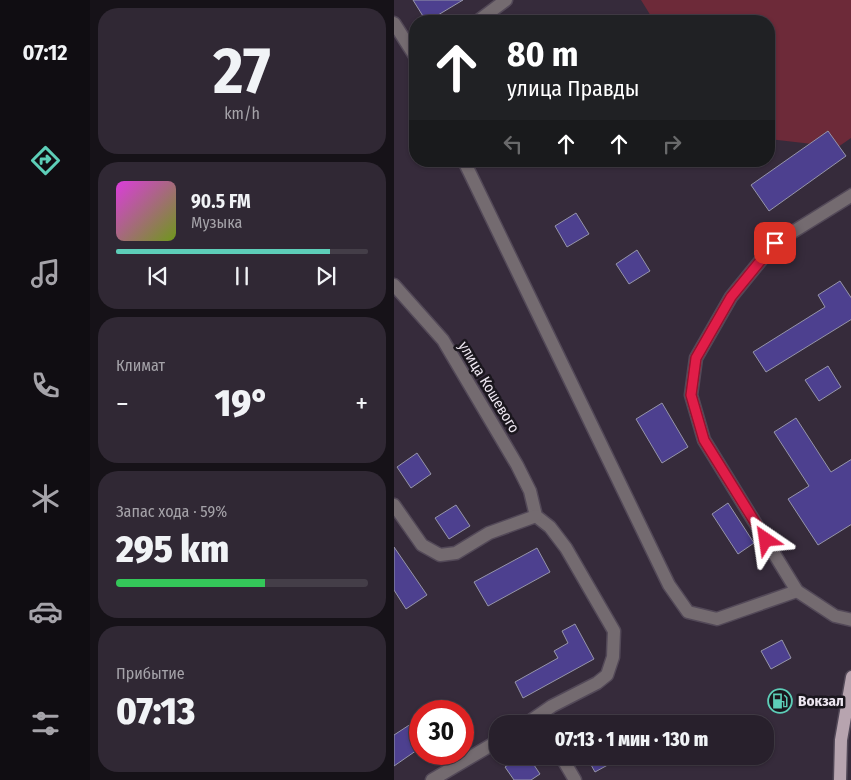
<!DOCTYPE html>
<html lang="ru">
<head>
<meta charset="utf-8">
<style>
	:root { --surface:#28202c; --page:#302834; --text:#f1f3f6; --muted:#a5a3a9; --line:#443e48; --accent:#5dceb8 }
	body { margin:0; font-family:"Fira Sans Condensed",sans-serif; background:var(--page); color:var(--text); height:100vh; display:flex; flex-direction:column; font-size:19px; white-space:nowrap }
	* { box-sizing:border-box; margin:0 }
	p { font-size:16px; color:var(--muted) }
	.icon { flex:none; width:28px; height:28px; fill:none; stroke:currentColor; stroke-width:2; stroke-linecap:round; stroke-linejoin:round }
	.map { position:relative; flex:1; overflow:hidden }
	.sheet { display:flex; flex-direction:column; gap:8px; padding:8px; background:#161218; width:304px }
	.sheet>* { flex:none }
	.top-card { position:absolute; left:15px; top:15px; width:366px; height:152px; border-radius:20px; box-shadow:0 1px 4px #0004,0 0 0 1px var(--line); background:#202124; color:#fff; overflow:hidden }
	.speed { position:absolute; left:15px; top:700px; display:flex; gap:10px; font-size:25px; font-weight:700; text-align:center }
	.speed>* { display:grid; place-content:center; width:65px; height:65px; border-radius:50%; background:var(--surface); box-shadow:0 1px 4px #0004,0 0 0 1px var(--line); line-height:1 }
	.speed .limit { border:8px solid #d22; background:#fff; color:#111 }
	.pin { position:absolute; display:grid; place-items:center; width:42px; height:42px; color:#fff; margin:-21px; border-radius:10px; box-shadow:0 2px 8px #0006 }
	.me { position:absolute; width:55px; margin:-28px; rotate:328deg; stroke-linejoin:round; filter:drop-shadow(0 0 4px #0008) }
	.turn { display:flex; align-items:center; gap:18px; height:105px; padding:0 15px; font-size:22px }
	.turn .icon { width:65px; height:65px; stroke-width:2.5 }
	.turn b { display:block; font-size:35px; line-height:42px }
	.lanes { display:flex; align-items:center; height:48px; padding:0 15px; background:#0003; justify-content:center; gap:25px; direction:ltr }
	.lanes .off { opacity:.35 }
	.big { font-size:38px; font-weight:800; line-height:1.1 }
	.sheet .widget { flex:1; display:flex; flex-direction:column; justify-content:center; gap:8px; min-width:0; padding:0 18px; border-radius:20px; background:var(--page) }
	.sheet .dial { align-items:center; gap:0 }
	.dial b { font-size:65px; line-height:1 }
	.song { display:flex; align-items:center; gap:15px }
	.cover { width:60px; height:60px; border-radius:8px; background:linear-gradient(135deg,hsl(300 70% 55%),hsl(80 70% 35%)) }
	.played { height:5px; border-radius:2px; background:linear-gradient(90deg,var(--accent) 85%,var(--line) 85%) }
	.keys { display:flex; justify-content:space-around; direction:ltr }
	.heat { display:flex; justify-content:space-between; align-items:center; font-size:28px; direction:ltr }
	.charge { height:8px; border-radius:4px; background:linear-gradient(90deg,#34c759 59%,var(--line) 0) }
	.trip { position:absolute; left:95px; top:715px; width:285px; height:50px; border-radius:20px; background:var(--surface); box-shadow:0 1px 4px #0004,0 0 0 1px var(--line); font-weight:800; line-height:50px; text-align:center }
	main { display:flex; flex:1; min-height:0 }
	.dock { display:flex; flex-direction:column; width:90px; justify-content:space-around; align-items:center; background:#100d12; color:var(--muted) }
	.dock .icon { width:35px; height:35px }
	.dock .on { color:var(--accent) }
	.dock b { font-size:22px; color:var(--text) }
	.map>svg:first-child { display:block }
	.green { fill:#6d2a39 }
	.building { fill:#4d408f; stroke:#9695aa }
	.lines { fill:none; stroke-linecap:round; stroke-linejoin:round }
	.minor-casing { stroke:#534958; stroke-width:15 }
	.primary-casing { stroke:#534958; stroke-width:15 }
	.minor { stroke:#746b70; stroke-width:12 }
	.primary { stroke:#b7a4af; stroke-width:12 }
	.route-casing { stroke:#92132f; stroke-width:12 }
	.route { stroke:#e11d48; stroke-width:9 }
	.labels { text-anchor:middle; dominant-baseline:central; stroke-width:5; stroke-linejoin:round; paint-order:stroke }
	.street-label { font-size:15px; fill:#ede6f0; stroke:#1a161d }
	.poi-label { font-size:15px; font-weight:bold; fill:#ede6f0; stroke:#1a161d; text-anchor:start }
</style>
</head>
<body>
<main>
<nav class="dock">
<b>07:12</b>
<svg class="icon on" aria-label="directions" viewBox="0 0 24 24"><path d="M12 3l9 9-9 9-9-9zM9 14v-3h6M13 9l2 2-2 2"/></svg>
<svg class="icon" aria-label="music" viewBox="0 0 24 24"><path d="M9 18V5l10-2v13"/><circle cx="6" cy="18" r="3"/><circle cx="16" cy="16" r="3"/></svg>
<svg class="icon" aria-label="phone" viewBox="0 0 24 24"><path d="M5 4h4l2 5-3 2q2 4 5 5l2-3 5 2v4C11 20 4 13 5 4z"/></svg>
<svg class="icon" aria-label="climate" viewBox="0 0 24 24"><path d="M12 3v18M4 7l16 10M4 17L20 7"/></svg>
<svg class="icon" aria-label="car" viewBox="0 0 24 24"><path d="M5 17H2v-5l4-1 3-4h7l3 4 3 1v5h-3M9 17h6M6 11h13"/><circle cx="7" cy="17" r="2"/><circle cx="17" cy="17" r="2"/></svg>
<svg class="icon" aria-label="filters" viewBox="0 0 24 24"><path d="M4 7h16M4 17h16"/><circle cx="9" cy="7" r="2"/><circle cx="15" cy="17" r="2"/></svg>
</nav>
<section class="sheet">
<div class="widget dial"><b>27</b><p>km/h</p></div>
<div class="widget">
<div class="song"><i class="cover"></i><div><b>90.5 FM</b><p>Музыка</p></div></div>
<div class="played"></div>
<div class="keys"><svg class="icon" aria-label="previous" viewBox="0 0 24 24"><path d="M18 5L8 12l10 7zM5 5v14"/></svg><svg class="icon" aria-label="pause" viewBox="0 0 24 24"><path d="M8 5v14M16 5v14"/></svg><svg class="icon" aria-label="next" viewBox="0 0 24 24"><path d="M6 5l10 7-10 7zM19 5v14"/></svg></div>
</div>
<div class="widget"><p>Климат</p>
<div class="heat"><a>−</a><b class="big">19°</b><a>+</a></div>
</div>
<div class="widget"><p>Запас хода · 59%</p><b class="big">295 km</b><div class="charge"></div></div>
<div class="widget"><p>Прибытие</p><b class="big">07:13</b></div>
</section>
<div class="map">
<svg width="458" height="780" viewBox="0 0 458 780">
	<rect width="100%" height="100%" fill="#362b3b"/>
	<!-- green -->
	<path class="green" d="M 247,0 L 457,0 L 457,138 L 444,147 L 375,139 L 375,21 L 260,21 Z"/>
	<!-- building -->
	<g class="building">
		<path d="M 19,0 L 69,0 L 34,21 L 32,21 Z"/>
		<path d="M 434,131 L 452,156 L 375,211 L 357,185 Z"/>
		<path d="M 182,213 L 195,234 L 173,247 L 161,226 Z"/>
		<path d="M 243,250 L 256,271 L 235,284 L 222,264 Z"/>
		<path d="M 446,281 L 458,299 L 458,319 L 372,372 L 359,352 L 431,307 L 424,295 Z"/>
		<path d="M 434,366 L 447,387 L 425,401 L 411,380 Z"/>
		<path d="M 268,403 L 294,447 L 268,463 L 242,419 Z"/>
		<path d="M 402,418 L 437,472 L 458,459 L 458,524 L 424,545 L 394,499 L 415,486 L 380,432 Z"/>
		<path d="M 23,453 L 37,474 L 17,488 L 3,467 Z"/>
		<path d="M 334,503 L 360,543 L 344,554 L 318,514 Z"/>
		<path d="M 62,505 L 76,526 L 55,539 L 41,518 Z"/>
		<path d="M 0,547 L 33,595 L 12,609 L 0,590 Z"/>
		<path d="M 143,548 L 156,572 L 94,606 L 80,582 Z"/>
		<path d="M 181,624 L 200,659 L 129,698 L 121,682 L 164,658 L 160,651 L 174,643 L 168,631 Z"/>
		<path d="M 388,640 L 397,658 L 377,669 L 367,651 Z"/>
		<path d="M 26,718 L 26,748 L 0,766 L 0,735 Z"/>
		<path d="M 127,756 L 134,756 L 146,774 L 137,780 L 120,780 L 111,767 Z"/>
		<path d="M 192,756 L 230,756 L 201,772 Z"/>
	</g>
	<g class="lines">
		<!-- minor casing -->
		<g class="minor-casing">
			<g id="minor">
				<path d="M 84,21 L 112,0"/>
				<path d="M 0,23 L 21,56"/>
				<path d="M 70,161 L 275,585 L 294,612 L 323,619 L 403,591"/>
				<path d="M 458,195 L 381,243 L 337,297 L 302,358 L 297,395 L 310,440 L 403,591 L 441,616 L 458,620"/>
				<path d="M 0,285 L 49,340 L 123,465 L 136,491 L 142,516 L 156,527 L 172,548 L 220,631 L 219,657 L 213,675 L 203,683 L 158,706 L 132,724"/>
				<path d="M 0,505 L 28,545 L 46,555 L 62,553 L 95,533 L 142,516"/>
				<path d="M 167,756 L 181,780"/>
				<path d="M 38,780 L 104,741"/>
			</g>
		</g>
		<!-- primary casing -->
		<g class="primary-casing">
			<path id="primary" d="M 446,780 L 447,740 L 458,677"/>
		</g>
		<!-- minor -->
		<use href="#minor" class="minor"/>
		<!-- primary -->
		<use href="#primary" class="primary"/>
	</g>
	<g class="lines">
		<!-- route casing -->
		<g class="route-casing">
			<path id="route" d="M 372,540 L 310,440 L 297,395 L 302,358 L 337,297 L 381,243"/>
		</g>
		<!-- route -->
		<use href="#route" class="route"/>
	</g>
	<!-- icons -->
	<defs>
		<g id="fuel-ring" transform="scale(1.25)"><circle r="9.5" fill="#1a161d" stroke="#5dceb8" stroke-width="1.5"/><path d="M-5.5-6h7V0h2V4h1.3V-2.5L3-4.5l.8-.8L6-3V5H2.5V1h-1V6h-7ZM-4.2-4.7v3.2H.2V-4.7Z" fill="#5dceb8"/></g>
	</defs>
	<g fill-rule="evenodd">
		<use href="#fuel-ring" x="386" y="701"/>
	</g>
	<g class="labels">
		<!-- street labels -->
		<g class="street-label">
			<text transform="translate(95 387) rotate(59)">улица Кошевого</text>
		</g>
		<!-- poi labels -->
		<g class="poi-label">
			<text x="404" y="701">Вокзал</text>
		</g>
	</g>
</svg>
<div class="speed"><div class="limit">30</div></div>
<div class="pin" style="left:381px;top:243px;background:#d93025"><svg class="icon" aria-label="arrive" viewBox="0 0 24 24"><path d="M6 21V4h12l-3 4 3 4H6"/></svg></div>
<svg class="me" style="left:372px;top:540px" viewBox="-20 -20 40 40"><path d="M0-17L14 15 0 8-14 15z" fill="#e11d48" stroke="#fff" stroke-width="4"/></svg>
<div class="trip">07:13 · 1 мин · 130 m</div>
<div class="top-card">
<div class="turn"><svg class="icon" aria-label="ahead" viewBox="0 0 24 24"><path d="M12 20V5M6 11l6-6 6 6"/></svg><div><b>80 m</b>улица Правды</div></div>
<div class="lanes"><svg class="icon off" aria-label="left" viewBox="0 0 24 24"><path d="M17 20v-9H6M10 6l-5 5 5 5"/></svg><svg class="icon" aria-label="ahead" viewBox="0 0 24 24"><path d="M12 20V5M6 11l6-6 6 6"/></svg><svg class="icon" aria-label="ahead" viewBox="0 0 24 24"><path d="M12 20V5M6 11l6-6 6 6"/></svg><svg class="icon off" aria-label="right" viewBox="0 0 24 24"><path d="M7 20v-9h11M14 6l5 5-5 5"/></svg></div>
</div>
</div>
</main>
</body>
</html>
